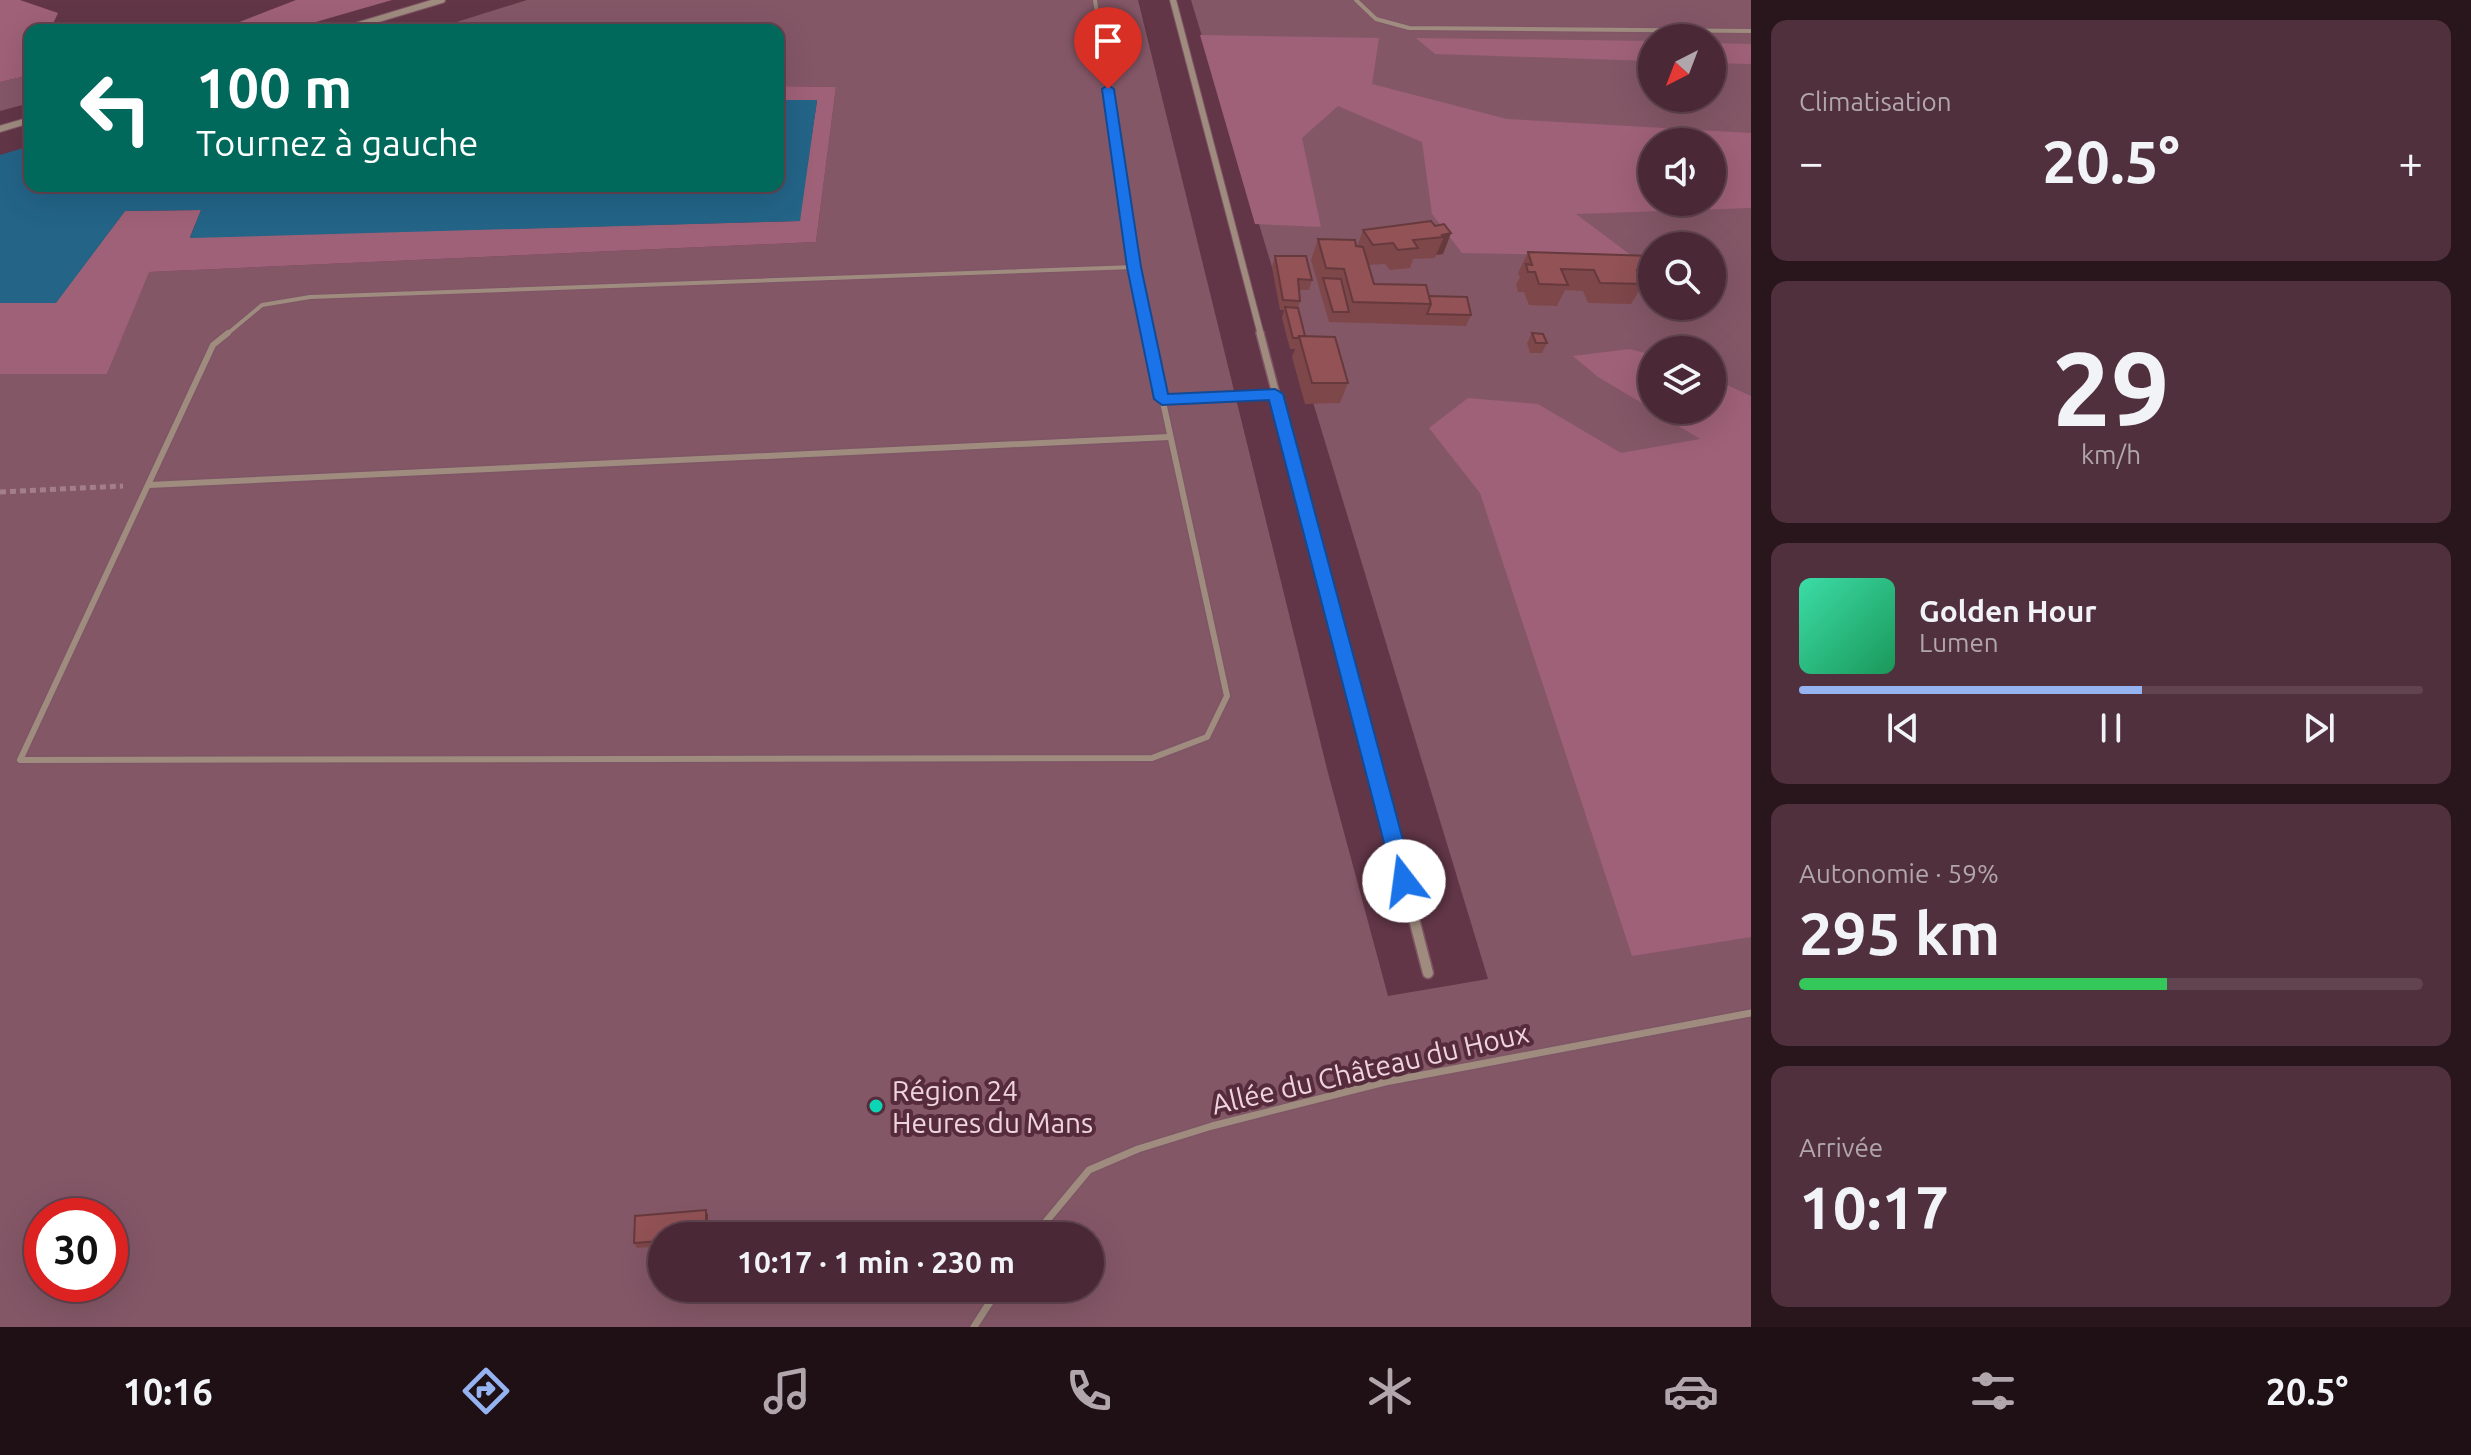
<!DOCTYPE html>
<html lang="fr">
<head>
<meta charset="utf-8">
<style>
	:root { --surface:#4a2835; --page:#51303d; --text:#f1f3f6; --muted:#b2a6ad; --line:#614450; --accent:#95b2f1 }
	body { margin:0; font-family:Ubuntu,sans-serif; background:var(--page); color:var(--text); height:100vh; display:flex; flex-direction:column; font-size:30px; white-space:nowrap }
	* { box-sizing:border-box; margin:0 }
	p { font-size:26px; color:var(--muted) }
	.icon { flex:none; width:44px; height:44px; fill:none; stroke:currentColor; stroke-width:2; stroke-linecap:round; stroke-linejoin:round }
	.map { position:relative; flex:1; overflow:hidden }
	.drawer { display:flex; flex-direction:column; gap:20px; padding:20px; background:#29161d; width:720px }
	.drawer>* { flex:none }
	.guide { position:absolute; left:24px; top:24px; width:760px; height:168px; border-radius:16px; box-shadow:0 8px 32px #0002,0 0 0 2px var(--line); background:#00695c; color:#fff; overflow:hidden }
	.needle { width:52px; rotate:222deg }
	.tools { position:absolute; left:1638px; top:24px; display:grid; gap:16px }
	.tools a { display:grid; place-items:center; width:88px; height:88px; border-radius:50%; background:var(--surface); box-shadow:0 8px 32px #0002,0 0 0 2px var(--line); font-size:40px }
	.speed { position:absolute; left:24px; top:1198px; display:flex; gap:16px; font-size:40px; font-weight:700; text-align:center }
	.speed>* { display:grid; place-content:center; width:104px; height:104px; border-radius:50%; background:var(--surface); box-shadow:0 8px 32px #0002,0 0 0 2px var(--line); line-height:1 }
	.speed .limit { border:12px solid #d22; background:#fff; color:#111 }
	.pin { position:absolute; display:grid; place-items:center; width:68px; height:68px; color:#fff; margin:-82px -34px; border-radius:50% 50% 50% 0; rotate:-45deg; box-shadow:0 0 8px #0007 }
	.pin .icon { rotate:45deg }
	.me { position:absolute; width:88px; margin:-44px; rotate:345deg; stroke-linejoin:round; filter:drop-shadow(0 0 6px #0008) }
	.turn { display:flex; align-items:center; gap:28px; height:168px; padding:0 40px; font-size:36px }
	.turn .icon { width:104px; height:104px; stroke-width:2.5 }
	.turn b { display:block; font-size:56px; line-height:68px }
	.big { font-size:60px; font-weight:600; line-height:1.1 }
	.drawer .card { flex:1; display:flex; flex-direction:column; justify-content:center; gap:12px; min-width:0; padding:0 28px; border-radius:16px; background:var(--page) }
	.drawer .dial { align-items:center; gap:0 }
	.dial b { font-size:104px; line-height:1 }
	.song { display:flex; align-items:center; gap:24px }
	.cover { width:96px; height:96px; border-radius:12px; background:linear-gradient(135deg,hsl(160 70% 55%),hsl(150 70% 35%)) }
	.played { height:8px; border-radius:4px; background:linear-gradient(90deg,var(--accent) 55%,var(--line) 55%) }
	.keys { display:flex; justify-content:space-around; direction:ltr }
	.heat { display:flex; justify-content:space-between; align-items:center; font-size:44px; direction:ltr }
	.charge { height:12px; border-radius:6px; background:linear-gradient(90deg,#34c759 59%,var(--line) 0) }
	.trip { position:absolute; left:648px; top:1222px; width:456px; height:80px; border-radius:40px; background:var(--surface); box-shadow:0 8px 32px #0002,0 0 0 2px var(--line); font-weight:600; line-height:80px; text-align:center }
	.tab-bar { display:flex; height:128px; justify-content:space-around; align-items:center; background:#1e1015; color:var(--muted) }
	.tab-bar .icon { width:56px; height:56px }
	.tab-bar .active { color:var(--accent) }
	.tab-bar b { font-size:36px; color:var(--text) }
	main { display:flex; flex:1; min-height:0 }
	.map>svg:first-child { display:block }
	.green { fill:#845767; fill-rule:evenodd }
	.forest { fill:#9f6178; fill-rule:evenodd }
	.water { fill:#236487 }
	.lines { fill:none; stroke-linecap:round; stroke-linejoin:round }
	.service-far2-casing { stroke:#7e5665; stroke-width:6 }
	.service-far1-casing { stroke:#7e5665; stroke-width:9 }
	.service-casing { stroke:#7e5665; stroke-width:10 }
	.minor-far2-casing { stroke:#7e5665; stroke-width:8 }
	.minor-far1-casing { stroke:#7e5665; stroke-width:10 }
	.minor-casing { stroke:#7e5665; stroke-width:13 }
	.path { stroke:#a37f8c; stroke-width:5; stroke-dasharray:6 4; stroke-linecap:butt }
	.service-far2 { stroke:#9f8c7f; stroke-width:4 }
	.service-far1 { stroke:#9f8c7f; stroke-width:6 }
	.service { stroke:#9f8c7f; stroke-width:7 }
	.minor-far2 { stroke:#9f8c7f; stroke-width:6 }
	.minor-far1 { stroke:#9f8c7f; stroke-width:7 }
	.minor { stroke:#9f8c7f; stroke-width:10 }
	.wall { fill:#7e474a }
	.shaded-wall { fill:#66393c }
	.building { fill:#925256; stroke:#66393c; stroke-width:2 }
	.route { fill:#1a73e8; stroke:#114b97; stroke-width:2 }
	.poi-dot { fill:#0cd5b5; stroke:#562c3c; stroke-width:3 }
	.labels { text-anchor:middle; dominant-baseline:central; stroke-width:8; stroke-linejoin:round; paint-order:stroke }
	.near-street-label { font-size:28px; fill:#efd4dd; stroke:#562c3c }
	.near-poi-label { font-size:28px; fill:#efd4dd; stroke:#562c3c; text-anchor:start }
</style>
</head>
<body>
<main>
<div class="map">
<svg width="1751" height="1327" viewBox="0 0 1751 1327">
	<rect width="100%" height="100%" fill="#623647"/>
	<!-- green -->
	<g class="green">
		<path d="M 527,0 L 1138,0 L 1328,773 L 1388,996 L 1488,979 L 1191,0 L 1751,0 L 1751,1327 L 0,1327 L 0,374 L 107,374 L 148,272 L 816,242 L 836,87 L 778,86 L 778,30 L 431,30 ZM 1652,38 L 1712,38 L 1712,98 L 1652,98 ZM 1652,142 L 1712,142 L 1712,202 L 1652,202 ZM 1652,246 L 1712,246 L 1712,306 L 1652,306 ZM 1652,350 L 1712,350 L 1712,410 L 1652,410 ZM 42,1216 L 110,1216 L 110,1284 L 42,1284 ZM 662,1236 L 1090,1236 L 1090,1288 L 662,1288 Z"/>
		<path d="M 30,75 L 30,103 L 0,111 L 0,82 Z"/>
	</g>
	<!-- forest -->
	<g class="forest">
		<path d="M 0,0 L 20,0 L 58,13 L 50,30 L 30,30 L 30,75 L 0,82 Z"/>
		<path d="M 296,0 L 392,0 L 288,30 L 219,30 Z"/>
		<path d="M 1200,35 L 1379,38 L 1372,84 L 1507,119 L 1751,133 L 1751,208 L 1576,214 L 1632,256 L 1462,253 L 1432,214 L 1422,142 L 1338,106 L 1302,138 L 1321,227 L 1255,224 ZM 1652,142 L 1712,142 L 1712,202 L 1652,202 Z"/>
		<path d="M 1416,38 L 1652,41 L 1652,61 L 1435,54 Z"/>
		<path d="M 1712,43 L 1751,44 L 1751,64 L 1712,63 Z"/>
		<path d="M 778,86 L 836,87 L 816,242 L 149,272 L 107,374 L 0,374 L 0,303 L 56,302 L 125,211 L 201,210 L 190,237 L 799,221 L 817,101 L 778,100 Z"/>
		<path d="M 1630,349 L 1652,355 L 1652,409 L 1598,377 L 1573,356 Z"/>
		<path d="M 1712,378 L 1751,396 L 1751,937 L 1632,956 L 1480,493 L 1429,428 L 1468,398 L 1538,404 L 1621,453 L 1700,439 L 1653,410 L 1712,410 Z"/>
	</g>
	<!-- water -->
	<path class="water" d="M 778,100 L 817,100 L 800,221 L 190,238 L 201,210 L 125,211 L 56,303 L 0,303 L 0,155 L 30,146 L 30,186 L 778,186 Z"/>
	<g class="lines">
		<!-- service-far2 casing -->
		<g class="service-far2-casing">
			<g id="service-far2">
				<path d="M 1095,0 L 1134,267"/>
				<path d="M 1356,0 L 1376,19 L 1409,28 L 1751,31"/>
				<path d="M 1134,267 L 1149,335"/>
				<path d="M 226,335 L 262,305 L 310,297 L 1134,267"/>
			</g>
		</g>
		<!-- service-far1 casing -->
		<g class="service-far1-casing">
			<g id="service-far1">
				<path d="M 228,333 L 213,345 L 20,760 L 1152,758 L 1207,737 L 1227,696 L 1148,333"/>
				<path d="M 1162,399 L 1275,394"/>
				<path d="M 149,485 L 1169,437"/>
			</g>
		</g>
		<!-- service casing -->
		<g class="service-casing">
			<g id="service">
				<path d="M 1034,1236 L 1089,1170 L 1138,1149 L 1212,1126 L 1385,1082 L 1751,1013"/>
				<path d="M 974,1327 L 999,1288"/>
			</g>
		</g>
		<!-- minor-far2 casing -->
		<g class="minor-far2-casing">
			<g id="minor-far2">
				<path d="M 1173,0 L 1261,335"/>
				<path d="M 342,30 L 442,0"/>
				<path d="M 0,129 L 30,120"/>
			</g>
		</g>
		<!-- minor-far1 casing -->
		<g class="minor-far1-casing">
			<path id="minor-far1" d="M 1260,333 L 1374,767"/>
		</g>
		<!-- minor casing -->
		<g class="minor-casing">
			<path id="minor" d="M 1374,765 L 1428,973"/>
		</g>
		<!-- path -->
		<path class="path" d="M 0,492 L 123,486"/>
		<!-- service-far2 -->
		<use href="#service-far2" class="service-far2"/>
		<!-- service-far1 -->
		<use href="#service-far1" class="service-far1"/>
		<!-- service -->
		<use href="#service" class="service"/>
		<!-- minor-far2 -->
		<use href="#minor-far2" class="minor-far2"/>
		<!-- minor-far1 -->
		<use href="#minor-far1" class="minor-far1"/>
		<!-- minor -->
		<use href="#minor" class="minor"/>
	</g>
	<!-- wall -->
	<g class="wall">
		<path d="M 1435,226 L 1451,233 L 1443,254 L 1436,255 L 1435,258 L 1413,259 L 1410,268 L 1390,270 L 1385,264 L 1368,265 L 1374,284 L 1429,296 L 1471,315 L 1466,326 L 1329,322 L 1311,260 L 1318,239 L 1357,247 L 1363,230 Z"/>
		<path d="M 1528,252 L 1652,256 L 1652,292 L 1639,291 L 1631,304 L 1588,303 L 1583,291 L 1565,290 L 1557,306 L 1529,305 L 1524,292 L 1518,292 L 1516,285 L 1520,277 L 1518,273 Z"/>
		<path d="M 1275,256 L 1312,280 L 1309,290 L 1299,290 L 1300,301 L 1298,308 L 1305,336 L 1348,383 L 1340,403 L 1305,404 L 1292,357 L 1295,349 L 1290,349 L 1282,318 L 1284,310 L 1280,310 L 1272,267 Z"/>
		<path d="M 1661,306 L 1709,306 L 1707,309 Z"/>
		<path d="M 1532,333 L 1547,343 L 1542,353 L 1530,353 L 1527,343 Z"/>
		<path d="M 706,1210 L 708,1215 L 662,1236 L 662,1246 L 637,1248 L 634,1243 Z"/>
	</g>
	<!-- shaded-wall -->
	<g class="shaded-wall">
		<path d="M 1451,233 L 1443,254 L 1436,255 L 1444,237 L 1442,235 Z"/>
		<path d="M 706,1210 L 708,1215 L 708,1236 L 706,1236 Z"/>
	</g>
	<!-- building -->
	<g class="building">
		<path d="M 1431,221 L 1435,226 L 1444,224 L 1451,233 L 1442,235 L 1444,237 L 1413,240 L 1418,248 L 1398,250 L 1393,243 L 1373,245 L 1363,230 Z"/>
		<path d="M 1318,239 L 1355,240 L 1356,246 L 1363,247 L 1374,284 L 1426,285 L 1431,304 L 1353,302 L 1344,269 L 1326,268 Z"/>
		<path d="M 1528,252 L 1652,256 L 1652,271 L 1637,270 L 1643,284 L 1600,283 L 1594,270 L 1561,269 L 1568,285 L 1539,284 L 1535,272 L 1528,272 L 1526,264 L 1532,265 Z"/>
		<path d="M 1275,256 L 1306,256 L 1312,280 L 1298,279 L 1300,301 L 1283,300 Z"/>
		<path d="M 1323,278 L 1341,279 L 1349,312 L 1333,312 Z"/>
		<path d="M 1429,296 L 1467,297 L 1471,315 L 1427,314 L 1431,304 Z"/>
		<path d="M 1285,307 L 1298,308 L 1305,336 L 1299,336 L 1298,338 L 1293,338 Z"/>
		<path d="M 1532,333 L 1543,334 L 1547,343 L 1536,343 Z"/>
		<path d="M 1299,336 L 1335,337 L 1348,383 L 1312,383 Z"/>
		<path d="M 706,1210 L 706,1236 L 662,1236 L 662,1241 L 634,1243 L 635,1216 Z"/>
	</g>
	<!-- route -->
	<path class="route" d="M 1108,85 L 1114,89 L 1141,267 L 1168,394 L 1275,389 L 1283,394 L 1414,881 L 1411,888 L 1404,891 L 1397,888 L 1394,881 L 1269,400 L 1162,405 L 1154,399 L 1127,267 L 1102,89 Z"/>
	<!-- markers -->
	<circle class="poi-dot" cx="876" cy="1106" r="8"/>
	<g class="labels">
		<!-- near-street labels -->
		<g class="near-street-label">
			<text transform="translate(1370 1068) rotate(-13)">Allée du Château du Houx</text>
		</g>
		<!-- near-poi labels -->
		<g class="near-poi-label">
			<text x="892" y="1090">Région 24<tspan x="892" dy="32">Heures du Mans</tspan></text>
		</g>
	</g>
</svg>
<div class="tools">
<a><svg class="needle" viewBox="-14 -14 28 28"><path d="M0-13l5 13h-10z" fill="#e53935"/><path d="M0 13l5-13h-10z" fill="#b2a6ad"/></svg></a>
<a><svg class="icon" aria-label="sound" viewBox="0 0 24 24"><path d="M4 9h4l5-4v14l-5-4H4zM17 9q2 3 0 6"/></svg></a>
<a><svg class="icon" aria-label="search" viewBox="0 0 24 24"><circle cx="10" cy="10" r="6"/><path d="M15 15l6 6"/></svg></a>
<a><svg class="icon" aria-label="layers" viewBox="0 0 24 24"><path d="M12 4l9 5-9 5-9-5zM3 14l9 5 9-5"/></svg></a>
</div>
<div class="speed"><div class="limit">30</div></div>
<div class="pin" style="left:1108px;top:89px;background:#d93025"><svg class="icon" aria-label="arrive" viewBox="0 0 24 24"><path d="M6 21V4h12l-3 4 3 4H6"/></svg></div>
<svg class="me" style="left:1404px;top:881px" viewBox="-20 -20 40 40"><circle r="19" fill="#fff"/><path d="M0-13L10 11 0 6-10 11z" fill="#1a73e8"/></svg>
<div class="trip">10:17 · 1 min · 230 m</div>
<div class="guide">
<div class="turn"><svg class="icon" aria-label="left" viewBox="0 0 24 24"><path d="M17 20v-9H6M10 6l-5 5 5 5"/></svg><div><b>100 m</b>Tournez à gauche</div></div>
</div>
</div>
<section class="drawer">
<div class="card"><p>Climatisation</p>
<div class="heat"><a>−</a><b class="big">20.5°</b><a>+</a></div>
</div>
<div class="card dial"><b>29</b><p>km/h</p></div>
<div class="card">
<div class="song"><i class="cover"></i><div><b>Golden Hour</b><p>Lumen</p></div></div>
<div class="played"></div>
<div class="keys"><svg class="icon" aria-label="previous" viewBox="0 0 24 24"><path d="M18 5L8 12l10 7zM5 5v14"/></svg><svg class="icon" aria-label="pause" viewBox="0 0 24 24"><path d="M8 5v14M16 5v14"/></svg><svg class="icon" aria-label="next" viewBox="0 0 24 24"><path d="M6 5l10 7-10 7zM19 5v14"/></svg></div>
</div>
<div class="card"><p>Autonomie · 59%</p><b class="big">295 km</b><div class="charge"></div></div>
<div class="card"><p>Arrivée</p><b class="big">10:17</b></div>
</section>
</main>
<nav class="tab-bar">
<b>10:16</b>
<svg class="icon active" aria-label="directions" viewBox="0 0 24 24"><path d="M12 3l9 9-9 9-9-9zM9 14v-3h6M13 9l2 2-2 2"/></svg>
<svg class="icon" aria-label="music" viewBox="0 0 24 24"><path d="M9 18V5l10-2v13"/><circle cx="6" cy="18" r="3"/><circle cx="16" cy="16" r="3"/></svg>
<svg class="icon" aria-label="phone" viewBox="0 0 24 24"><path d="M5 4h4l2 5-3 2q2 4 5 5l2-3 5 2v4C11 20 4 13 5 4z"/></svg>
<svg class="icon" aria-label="climate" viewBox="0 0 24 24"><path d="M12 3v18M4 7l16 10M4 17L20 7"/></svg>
<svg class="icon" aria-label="car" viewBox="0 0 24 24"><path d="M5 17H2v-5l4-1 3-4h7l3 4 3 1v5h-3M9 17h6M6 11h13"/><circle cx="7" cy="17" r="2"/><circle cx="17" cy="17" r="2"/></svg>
<svg class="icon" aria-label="filters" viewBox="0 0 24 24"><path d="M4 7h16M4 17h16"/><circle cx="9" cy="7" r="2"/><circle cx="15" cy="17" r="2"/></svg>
<b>20.5°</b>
</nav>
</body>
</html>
